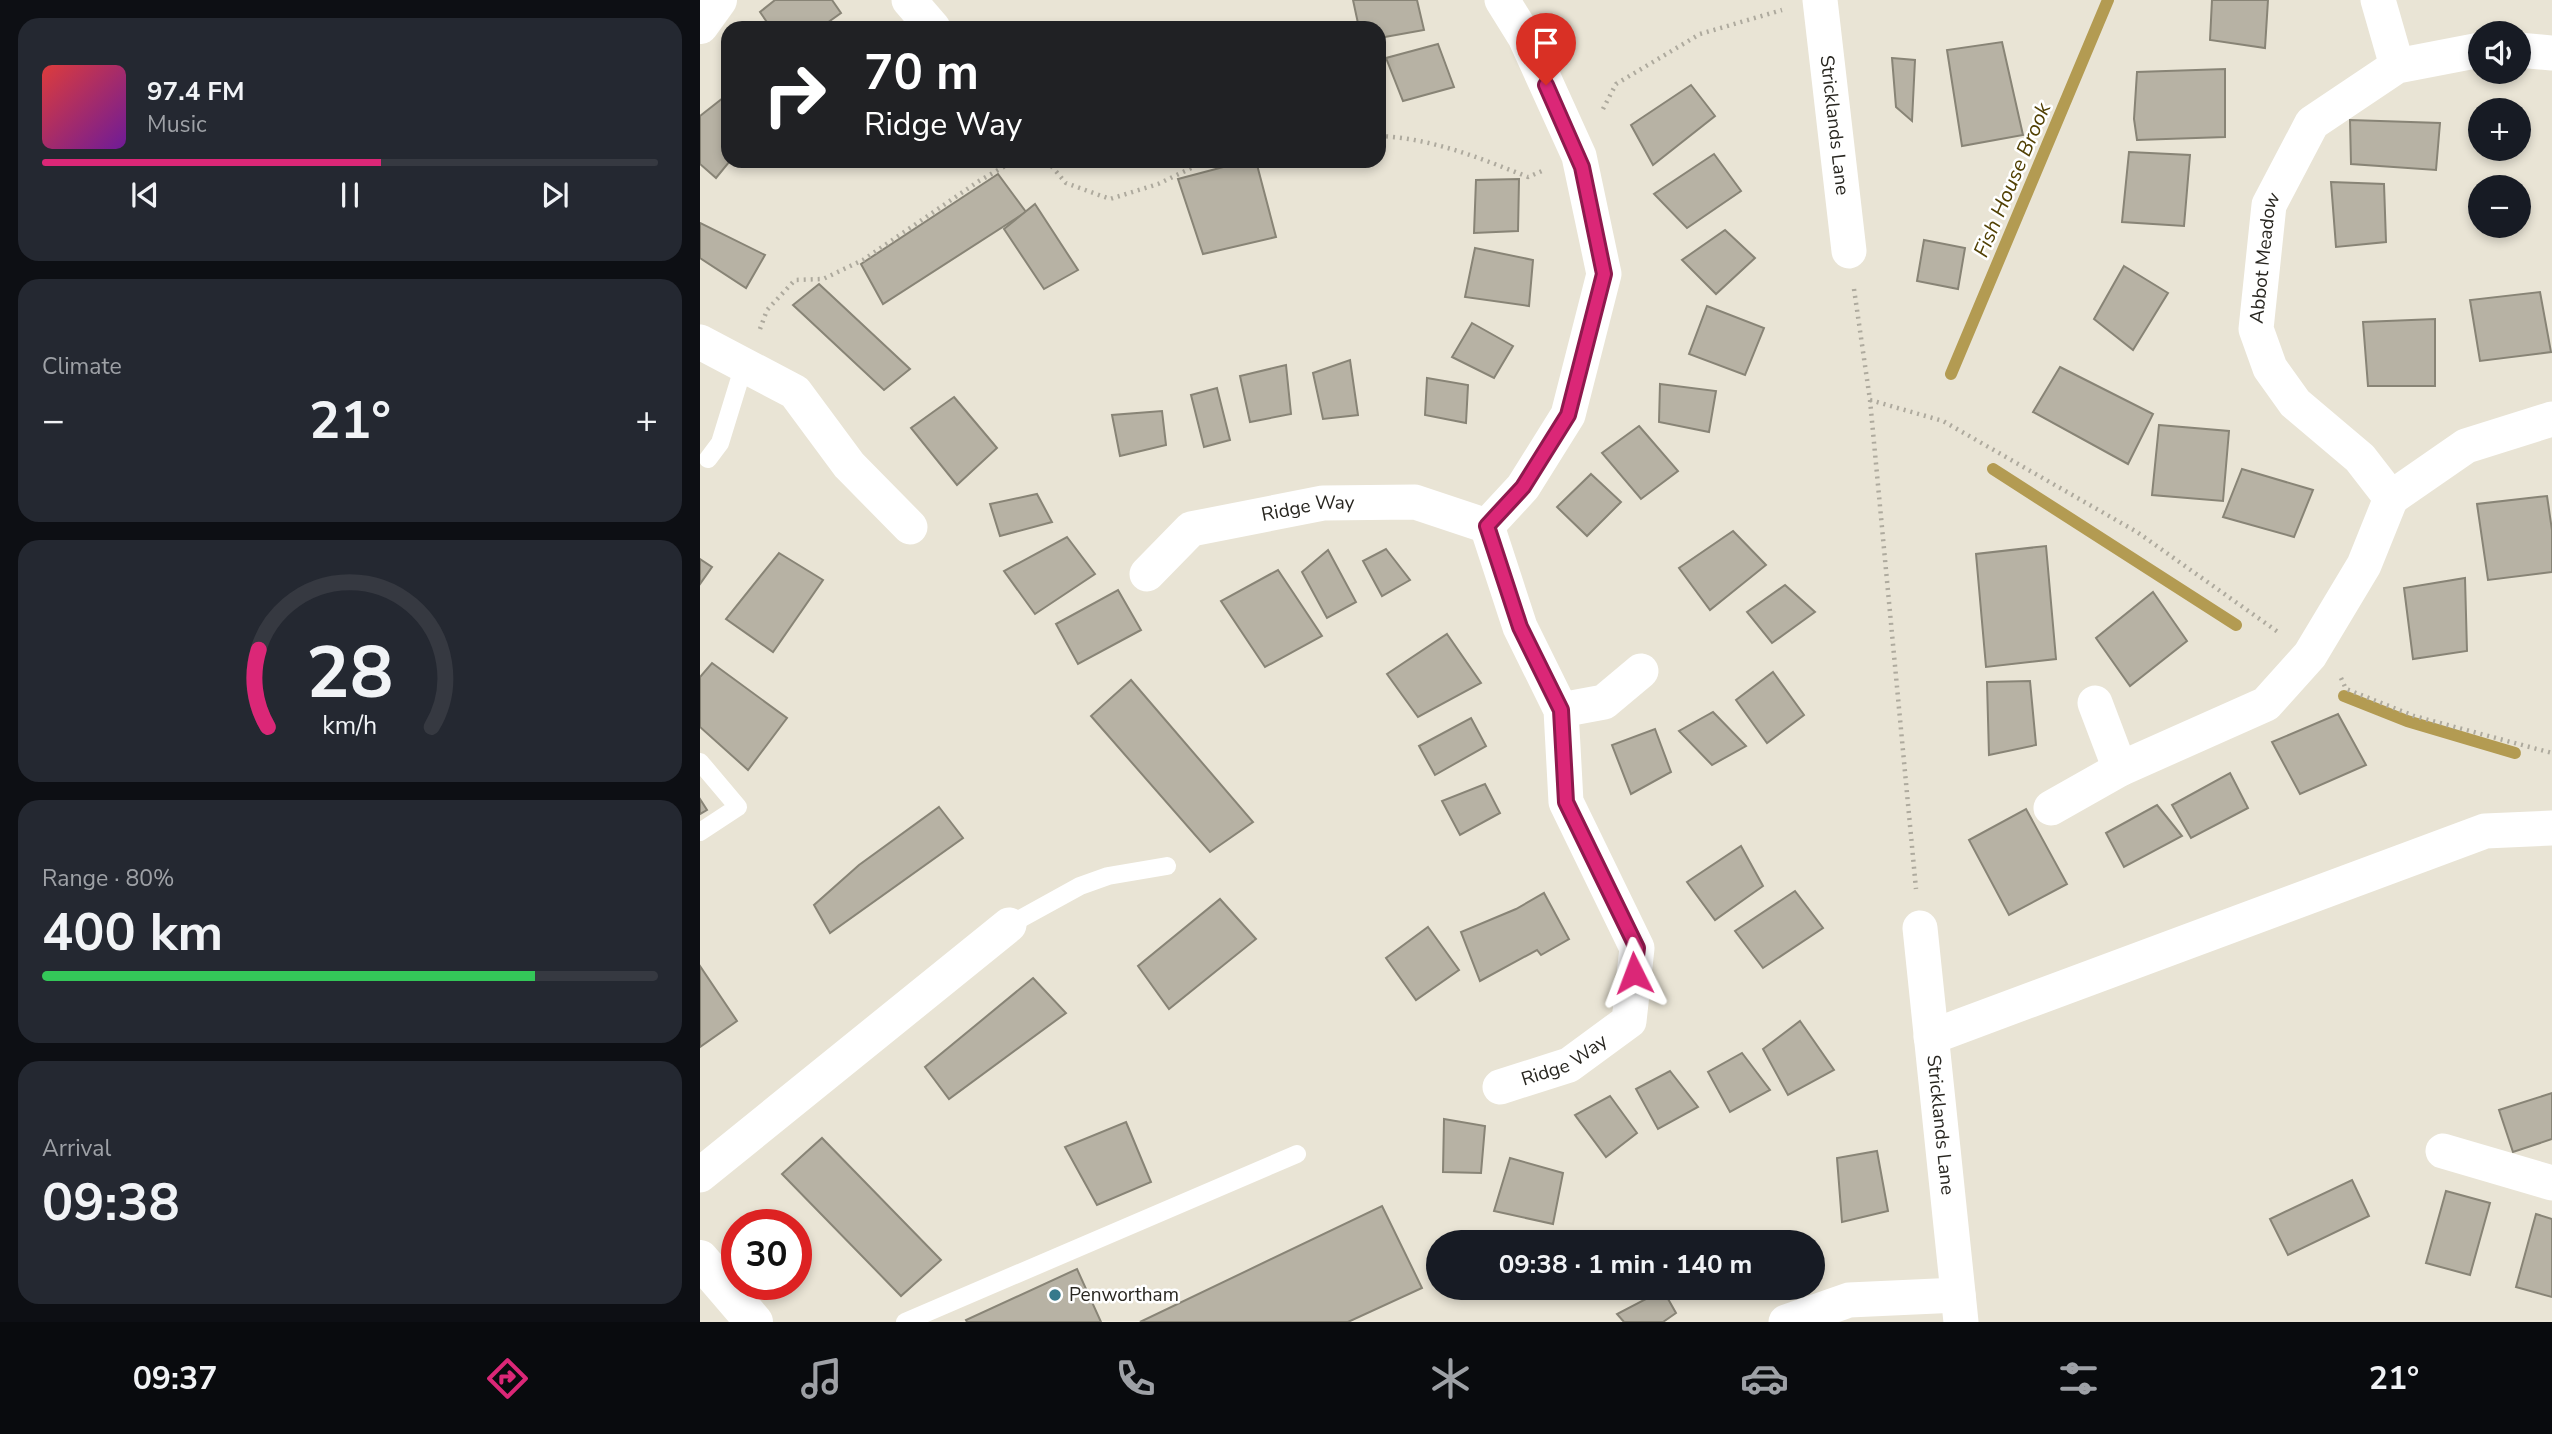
<!DOCTYPE html>
<html lang="en">
<head>
<meta charset="utf-8">
<style>
	:root { --surface:#171b24; --page:#242831; --text:#f1f3f6; --muted:#9ea1a6; --line:#363941; --accent:#db2777 }
	body { margin:0; font-family:"Nunito Sans",sans-serif; background:var(--page); color:var(--text); height:100vh; display:flex; flex-direction:column; font-size:26px; white-space:nowrap }
	* { box-sizing:border-box; margin:0 }
	p { font-size:23px; color:var(--muted) }
	.icon { flex:none; width:38px; height:38px; fill:none; stroke:currentColor; stroke-width:2; stroke-linecap:round; stroke-linejoin:round }
	.map { position:relative; flex:1; overflow:hidden }
	.drawer { display:flex; flex-direction:column; gap:18px; padding:18px; background:#0d0f14; width:700px }
	.drawer>* { flex:none }
	.guide { position:absolute; left:21px; top:21px; width:665px; height:147px; border-radius:21px; box-shadow:0 4px 10px #0003; background:#202124; color:#fff; overflow:hidden }
	.buttons { position:absolute; left:1768px; top:21px; display:grid; gap:14px }
	.buttons a { display:grid; place-items:center; width:63px; height:63px; border-radius:50%; background:var(--surface); box-shadow:0 4px 10px #0003; font-size:35px }
	.speed { position:absolute; left:21px; top:1209px; display:flex; gap:14px; font-size:35px; font-weight:700; text-align:center }
	.speed>* { display:grid; place-content:center; width:91px; height:91px; border-radius:50%; background:var(--surface); box-shadow:0 4px 10px #0003; line-height:1 }
	.speed .limit { border:10px solid #d22; background:#fff; color:#111 }
	.pin { position:absolute; display:grid; place-items:center; width:60px; height:60px; color:#fff; margin:-72px -30px; border-radius:50% 50% 50% 0; rotate:-45deg; box-shadow:0 0 7px #0007 }
	.pin .icon { rotate:45deg }
	.me { position:absolute; width:77px; margin:-38px; rotate:357deg; stroke-linejoin:round; filter:drop-shadow(0 0 5px #0008) }
	.turn { display:flex; align-items:center; gap:24px; height:147px; padding:0 28px; font-size:32px }
	.turn .icon { width:91px; height:91px; stroke-width:2.5 }
	.turn b { display:block; font-size:49px; line-height:60px }
	.big { font-size:52px; font-weight:700; line-height:1.1 }
	.drawer .widget { flex:1; display:flex; flex-direction:column; justify-content:center; gap:10px; min-width:0; padding:0 24px; border-radius:21px; background:var(--page) }
	.drawer .dial { align-items:center; gap:0 }
	.dial svg { height:182px; overflow:visible; fill:none; stroke:var(--line); stroke-width:7; stroke-linecap:round; text-anchor:middle }
	.dial text { fill:var(--text); stroke:none }
	.song { display:flex; align-items:center; gap:21px }
	.cover { width:84px; height:84px; border-radius:10px; background:linear-gradient(135deg,hsl(0 70% 55%),hsl(280 70% 35%)) }
	.played { height:7px; border-radius:4px; background:linear-gradient(90deg,var(--accent) 55%,var(--line) 55%) }
	.keys { display:flex; justify-content:space-around; direction:ltr }
	.heat { display:flex; justify-content:space-between; align-items:center; font-size:38px; direction:ltr }
	.charge { height:10px; border-radius:5px; background:linear-gradient(90deg,#34c759 80%,var(--line) 0) }
	.trip { position:absolute; left:726px; top:1230px; width:399px; height:70px; border-radius:35px; background:var(--surface); box-shadow:0 4px 10px #0003; font-weight:700; line-height:70px; text-align:center }
	.tab-bar { display:flex; height:112px; justify-content:space-around; align-items:center; background:#090b0e; color:var(--muted) }
	.tab-bar .icon { width:49px; height:49px }
	.tab-bar .selected { color:var(--accent) }
	.tab-bar b { font-size:32px; color:var(--text) }
	main { display:flex; flex:1; min-height:0 }
	.map>svg:first-child { display:block }
	.lines { fill:none; stroke-linecap:round; stroke-linejoin:round }
	.stream { stroke:#b39b52; stroke-width:12 }
	.building { fill:#b7b2a4; stroke:#888476; stroke-width:2 }
	.path { stroke:#aeaa9e; stroke-width:4.5; stroke-dasharray:2 5; stroke-linecap:butt }
	.lane { stroke:#fff; stroke-width:18 }
	.street { stroke:#fff; stroke-width:35 }
	.secondary { stroke:#fff; stroke-width:38 }
	.route-casing { stroke:#8e194d; stroke-width:18 }
	.route { stroke:#db2777; stroke-width:12 }
	.poi-dot { fill:#37798b; stroke:#fff; stroke-width:2.5 }
	.labels { text-anchor:middle; dominant-baseline:central; stroke-width:5; stroke-linejoin:round; paint-order:stroke }
	.street-label { font-size:19px; fill:#282620; stroke:#fff }
	.poi-label { font-size:19px; fill:#282620; stroke:#fff; text-anchor:start }
	.water-label { font-size:21px; font-style:italic; fill:#514003; stroke:#fff }
</style>
</head>
<body>
<main>
<section class="drawer">
<div class="widget">
<div class="song"><i class="cover"></i><div><b>97.4 FM</b><p>Music</p></div></div>
<div class="played"></div>
<div class="keys"><svg class="icon" aria-label="previous" viewBox="0 0 24 24"><path d="M18 5L8 12l10 7zM5 5v14"/></svg><svg class="icon" aria-label="pause" viewBox="0 0 24 24"><path d="M8 5v14M16 5v14"/></svg><svg class="icon" aria-label="next" viewBox="0 0 24 24"><path d="M6 5l10 7-10 7zM19 5v14"/></svg></div>
</div>
<div class="widget"><p>Climate</p>
<div class="heat"><a>−</a><b class="big">21°</b><a>+</a></div>
</div>
<div class="widget dial"><svg viewBox="0 0 100 80">
<path d="M14 69A42 42 0 1 1 86 69"/>
<path d="M14 69A42 42 0 0 1 10 35" stroke="#db2777"/>
<text x="50" y="56" font-size="32" font-weight="700">28</text>
<text x="50" y="72" font-size="11">km/h</text>
</svg></div>
<div class="widget"><p>Range · 80%</p><b class="big">400 km</b><div class="charge"></div></div>
<div class="widget"><p>Arrival</p><b class="big">09:38</b></div>
</section>
<div class="map">
<svg width="1852" height="1322" viewBox="0 0 1852 1322">
	<rect width="100%" height="100%" fill="#e9e4d5"/>
	<g class="lines">
		<!-- stream -->
		<g class="stream">
			<path d="M 1251,374 L 1408,0"/>
			<path d="M 1293,469 L 1536,625"/>
			<path d="M 1644,696 L 1707,721 L 1815,753"/>
		</g>
	</g>
	<!-- building -->
	<g class="building">
		<path d="M 75,0 L 132,0 L 141,13 L 120,28 L 71,28 L 60,12 Z"/>
		<path d="M 653,0 L 717,0 L 724,30 L 679,38 L 679,28 L 659,28 Z"/>
		<path d="M 1512,0 L 1568,0 L 1565,48 L 1510,40 Z"/>
		<path d="M 1302,42 L 1323,135 L 1262,146 L 1247,50 Z"/>
		<path d="M 738,44 L 754,87 L 703,101 L 686,58 Z"/>
		<path d="M 1192,58 L 1215,60 L 1212,121 L 1196,107 Z"/>
		<path d="M 1525,69 L 1525,137 L 1437,140 L 1434,119 L 1437,72 Z"/>
		<path d="M 991,85 L 1015,116 L 953,165 L 931,125 Z"/>
		<path d="M 28,94 L 30,161 L 16,178 L 0,164 L 0,116 Z"/>
		<path d="M 1650,120 L 1740,123 L 1736,170 L 1651,164 Z"/>
		<path d="M 1429,152 L 1490,155 L 1484,226 L 1422,222 Z"/>
		<path d="M 1014,154 L 1041,191 L 987,228 L 954,194 Z"/>
		<path d="M 546,161 L 556,161 L 576,237 L 503,254 L 478,179 Z"/>
		<path d="M 298,174 L 326,212 L 183,304 L 161,264 Z"/>
		<path d="M 819,179 L 818,231 L 774,233 L 776,180 Z"/>
		<path d="M 1631,182 L 1684,184 L 1686,242 L 1636,247 Z"/>
		<path d="M 335,204 L 378,270 L 344,289 L 304,229 Z"/>
		<path d="M 0,223 L 65,255 L 46,288 L 0,258 Z"/>
		<path d="M 1025,230 L 1055,258 L 1016,294 L 982,260 Z"/>
		<path d="M 1224,240 L 1265,248 L 1258,289 L 1217,281 Z"/>
		<path d="M 775,248 L 833,260 L 829,306 L 765,297 Z"/>
		<path d="M 1424,266 L 1468,293 L 1433,350 L 1394,319 Z"/>
		<path d="M 119,284 L 210,369 L 184,390 L 93,305 Z"/>
		<path d="M 1840,292 L 1851,352 L 1780,361 L 1770,300 Z"/>
		<path d="M 1007,306 L 1064,328 L 1045,375 L 989,354 Z"/>
		<path d="M 1735,319 L 1735,386 L 1668,386 L 1663,322 Z"/>
		<path d="M 772,323 L 813,346 L 794,378 L 752,357 Z"/>
		<path d="M 650,360 L 658,415 L 623,419 L 613,373 Z"/>
		<path d="M 586,365 L 591,414 L 550,422 L 540,376 Z"/>
		<path d="M 1360,367 L 1453,414 L 1428,464 L 1333,412 Z"/>
		<path d="M 727,378 L 768,385 L 766,423 L 725,415 Z"/>
		<path d="M 960,384 L 1016,391 L 1009,432 L 959,422 Z"/>
		<path d="M 517,388 L 530,440 L 504,447 L 491,395 Z"/>
		<path d="M 254,397 L 297,448 L 257,485 L 211,428 Z"/>
		<path d="M 462,411 L 466,445 L 420,456 L 412,415 Z"/>
		<path d="M 1459,425 L 1529,431 L 1523,501 L 1452,495 Z"/>
		<path d="M 939,426 L 978,471 L 941,499 L 902,453 Z"/>
		<path d="M 1542,469 L 1613,490 L 1594,537 L 1523,517 Z"/>
		<path d="M 891,474 L 921,502 L 887,536 L 857,507 Z"/>
		<path d="M 337,494 L 352,522 L 300,536 L 290,504 Z"/>
		<path d="M 1847,496 L 1852,530 L 1852,572 L 1788,580 L 1777,504 Z"/>
		<path d="M 1033,531 L 1066,565 L 1010,610 L 979,568 Z"/>
		<path d="M 367,537 L 395,574 L 335,614 L 304,571 Z"/>
		<path d="M 1346,546 L 1356,659 L 1286,667 L 1276,554 Z"/>
		<path d="M 686,549 L 710,580 L 682,596 L 663,561 Z"/>
		<path d="M 628,550 L 656,602 L 627,618 L 602,572 Z"/>
		<path d="M 79,553 L 123,580 L 73,652 L 26,619 Z"/>
		<path d="M 0,559 L 12,567 L 0,584 Z"/>
		<path d="M 578,570 L 622,636 L 565,667 L 521,601 Z"/>
		<path d="M 1765,578 L 1767,651 L 1713,659 L 1704,588 Z"/>
		<path d="M 1085,585 L 1115,612 L 1072,643 L 1047,612 Z"/>
		<path d="M 418,590 L 441,630 L 378,664 L 356,624 Z"/>
		<path d="M 1453,592 L 1487,641 L 1430,686 L 1396,638 Z"/>
		<path d="M 747,634 L 781,683 L 718,717 L 687,674 Z"/>
		<path d="M 12,663 L 87,718 L 48,770 L 0,727 L 0,677 Z"/>
		<path d="M 1073,672 L 1104,715 L 1067,743 L 1036,700 Z"/>
		<path d="M 431,680 L 553,822 L 510,852 L 391,716 Z"/>
		<path d="M 1330,681 L 1336,745 L 1289,755 L 1287,682 Z"/>
		<path d="M 1013,712 L 1046,746 L 1012,765 L 979,731 Z"/>
		<path d="M 1638,714 L 1666,765 L 1600,794 L 1572,742 Z"/>
		<path d="M 771,718 L 786,746 L 735,775 L 719,746 Z"/>
		<path d="M 955,729 L 971,772 L 931,794 L 912,745 Z"/>
		<path d="M 1530,773 L 1548,808 L 1491,838 L 1472,805 Z"/>
		<path d="M 785,784 L 800,813 L 760,835 L 742,801 Z"/>
		<path d="M 0,799 L 7,810 L 0,814 Z"/>
		<path d="M 1457,805 L 1482,836 L 1424,867 L 1406,833 Z"/>
		<path d="M 239,807 L 263,838 L 130,933 L 114,905 L 159,865 Z"/>
		<path d="M 1326,809 L 1367,884 L 1309,915 L 1269,840 Z"/>
		<path d="M 1041,846 L 1063,886 L 1015,920 L 987,882 Z"/>
		<path d="M 1095,891 L 1123,928 L 1063,968 L 1035,931 Z"/>
		<path d="M 844,893 L 869,939 L 841,955 L 837,950 L 780,981 L 761,932 L 816,909 Z"/>
		<path d="M 520,899 L 556,939 L 469,1009 L 438,966 Z"/>
		<path d="M 728,927 L 759,970 L 716,1000 L 686,958 Z"/>
		<path d="M 0,966 L 37,1021 L 0,1047 Z"/>
		<path d="M 333,978 L 366,1013 L 249,1099 L 225,1067 Z"/>
		<path d="M 1100,1021 L 1134,1070 L 1088,1095 L 1063,1049 Z"/>
		<path d="M 1042,1053 L 1070,1090 L 1030,1112 L 1008,1072 Z"/>
		<path d="M 970,1071 L 998,1107 L 958,1129 L 936,1089 Z"/>
		<path d="M 1852,1093 L 1852,1139 L 1813,1152 L 1799,1110 Z"/>
		<path d="M 910,1096 L 937,1133 L 906,1157 L 875,1115 Z"/>
		<path d="M 744,1119 L 785,1126 L 781,1173 L 743,1172 Z"/>
		<path d="M 426,1122 L 451,1182 L 397,1205 L 365,1147 Z"/>
		<path d="M 122,1138 L 241,1260 L 201,1296 L 82,1174 Z"/>
		<path d="M 1177,1151 L 1188,1211 L 1142,1222 L 1137,1158 Z"/>
		<path d="M 810,1158 L 863,1173 L 853,1224 L 794,1211 Z"/>
		<path d="M 1652,1180 L 1669,1216 L 1588,1255 L 1570,1219 Z"/>
		<path d="M 1746,1191 L 1790,1203 L 1770,1275 L 1726,1263 Z"/>
		<path d="M 682,1206 L 722,1288 L 648,1322 L 440,1322 Z"/>
		<path d="M 1836,1214 L 1852,1219 L 1852,1297 L 1816,1287 Z"/>
		<path d="M 377,1269 L 401,1322 L 267,1322 L 266,1320 Z"/>
		<path d="M 963,1290 L 976,1313 L 963,1322 L 924,1322 L 917,1314 Z"/>
	</g>
	<g class="lines">
		<!-- path -->
		<g class="path">
			<path d="M 903,109 L 916,84 L 1000,34 L 1082,10"/>
			<path d="M 679,136 C 731,138 780,158 828,177 L 842,171"/>
			<path d="M 347,161 L 366,183 L 410,199 L 458,184 L 506,161"/>
			<path d="M 1154,289 L 1170,400 L 1216,889"/>
			<path d="M 60,329 L 67,310 L 95,280 L 123,279 L 163,260 L 279,181 L 314,161"/>
			<path d="M 1170,400 L 1243,421 L 1437,532 L 1578,632"/>
			<path d="M 1641,678 L 1646,689 L 1714,716 L 1852,753"/>
		</g>
		<!-- lane -->
		<g class="lane">
			<path d="M 8,459 L 20,443 L 44,365"/>
			<path d="M 0,762 L 38,807 L 0,832"/>
			<path d="M 309,925 L 380,886 L 408,876 L 467,866"/>
			<path d="M 205,1322 L 597,1154"/>
		</g>
		<!-- street -->
		<g class="street">
			<path d="M 209,0 L 233,28"/>
			<path id="s1" d="M 1120,0 L 1149,251"/>
			<path d="M 1678,0 L 1697,66"/>
			<path d="M 1818,50 L 1852,53"/>
			<path d="M 0,342 L 95,392 L 149,465 L 210,527"/>
			<path d="M 1691,498 L 1766,446 L 1852,419"/>
			<path id="s2" d="M 447,574 L 491,529 L 623,503 L 715,502 L 787,526"/>
			<path d="M 1395,703 L 1420,769"/>
			<path d="M 861,710 L 904,702 L 941,671"/>
			<path id="s3" d="M 1351,808 L 1420,769 L 1566,704 L 1610,655 L 1664,565 L 1691,498 L 1660,458 L 1595,403 L 1570,368 L 1556,329 L 1569,205 L 1612,123 L 1697,66 L 1780,50"/>
			<path id="s4" d="M 1220,928 L 1261,1322"/>
			<path d="M 1231,1037 L 1785,831 L 1852,828"/>
			<path id="s5" d="M 800,1087 L 869,1065 L 929,1021 L 937,948 L 866,802 L 861,710 L 820,627 L 787,526 L 823,487 L 868,415 L 904,274 L 879,156 L 825,37 L 802,0"/>
			<path d="M 1743,1151 L 1852,1183"/>
			<path d="M 0,1175 L 309,925"/>
			<path d="M 1086,1322 L 1149,1300 L 1258,1295"/>
		</g>
		<!-- secondary -->
		<g class="secondary">
			<path d="M 0,25 L 18,0"/>
			<path d="M 0,1259 L 54,1322"/>
		</g>
	</g>
	<g class="lines">
		<!-- route casing -->
		<g class="route-casing">
			<path id="route" d="M 846,85 L 882,167 L 904,274 L 868,415 L 823,487 L 787,526 L 820,627 L 861,710 L 866,802 L 937,948 L 934,973"/>
		</g>
		<!-- route -->
		<use href="#route" class="route"/>
	</g>
	<!-- markers -->
	<circle class="poi-dot" cx="355" cy="1295" r="7"/>
	<g class="labels">
		<!-- street labels -->
		<g class="street-label">
			<text stroke="none"><textPath href="#s1" startOffset="126">Stricklands Lane</textPath></text>
			<text stroke="none"><textPath href="#s3" startOffset="774">Abbot Meadow</textPath></text>
			<text stroke="none"><textPath href="#s2" startOffset="182">Ridge Way</textPath></text>
			<text stroke="none"><textPath href="#s5" startOffset="70">Ridge Way</textPath></text>
			<text stroke="none"><textPath href="#s4" startOffset="198">Stricklands Lane</textPath></text>
		</g>
		<!-- poi labels -->
		<g class="poi-label">
			<text x="369" y="1295">Penwortham</text>
		</g>
		<!-- water labels -->
		<g class="water-label">
			<text transform="translate(1312 180) rotate(-67)">Fish House Brook</text>
		</g>
	</g>
</svg>
<div class="buttons">
<a><svg class="icon" aria-label="sound" viewBox="0 0 24 24"><path d="M4 9h4l5-4v14l-5-4H4zM17 9q2 3 0 6"/></svg></a>
<a>+</a>
<a>−</a>
</div>
<div class="speed"><div class="limit">30</div></div>
<div class="pin" style="left:846px;top:85px;background:#d93025"><svg class="icon" aria-label="arrive" viewBox="0 0 24 24"><path d="M6 21V4h12l-3 4 3 4H6"/></svg></div>
<svg class="me" style="left:934px;top:973px" viewBox="-20 -20 40 40"><path d="M0-17L14 15 0 8-14 15z" fill="#db2777" stroke="#fff" stroke-width="4"/></svg>
<div class="trip">09:38 · 1 min · 140 m</div>
<div class="guide">
<div class="turn"><svg class="icon" aria-label="right" viewBox="0 0 24 24"><path d="M7 20v-9h11M14 6l5 5-5 5"/></svg><div><b>70 m</b>Ridge Way</div></div>
</div>
</div>
</main>
<nav class="tab-bar">
<b>09:37</b>
<svg class="icon selected" aria-label="directions" viewBox="0 0 24 24"><path d="M12 3l9 9-9 9-9-9zM9 14v-3h6M13 9l2 2-2 2"/></svg>
<svg class="icon" aria-label="music" viewBox="0 0 24 24"><path d="M9 18V5l10-2v13"/><circle cx="6" cy="18" r="3"/><circle cx="16" cy="16" r="3"/></svg>
<svg class="icon" aria-label="phone" viewBox="0 0 24 24"><path d="M5 4h4l2 5-3 2q2 4 5 5l2-3 5 2v4C11 20 4 13 5 4z"/></svg>
<svg class="icon" aria-label="climate" viewBox="0 0 24 24"><path d="M12 3v18M4 7l16 10M4 17L20 7"/></svg>
<svg class="icon" aria-label="car" viewBox="0 0 24 24"><path d="M5 17H2v-5l4-1 3-4h7l3 4 3 1v5h-3M9 17h6M6 11h13"/><circle cx="7" cy="17" r="2"/><circle cx="17" cy="17" r="2"/></svg>
<svg class="icon" aria-label="filters" viewBox="0 0 24 24"><path d="M4 7h16M4 17h16"/><circle cx="9" cy="7" r="2"/><circle cx="15" cy="17" r="2"/></svg>
<b>21°</b>
</nav>
</body>
</html>
